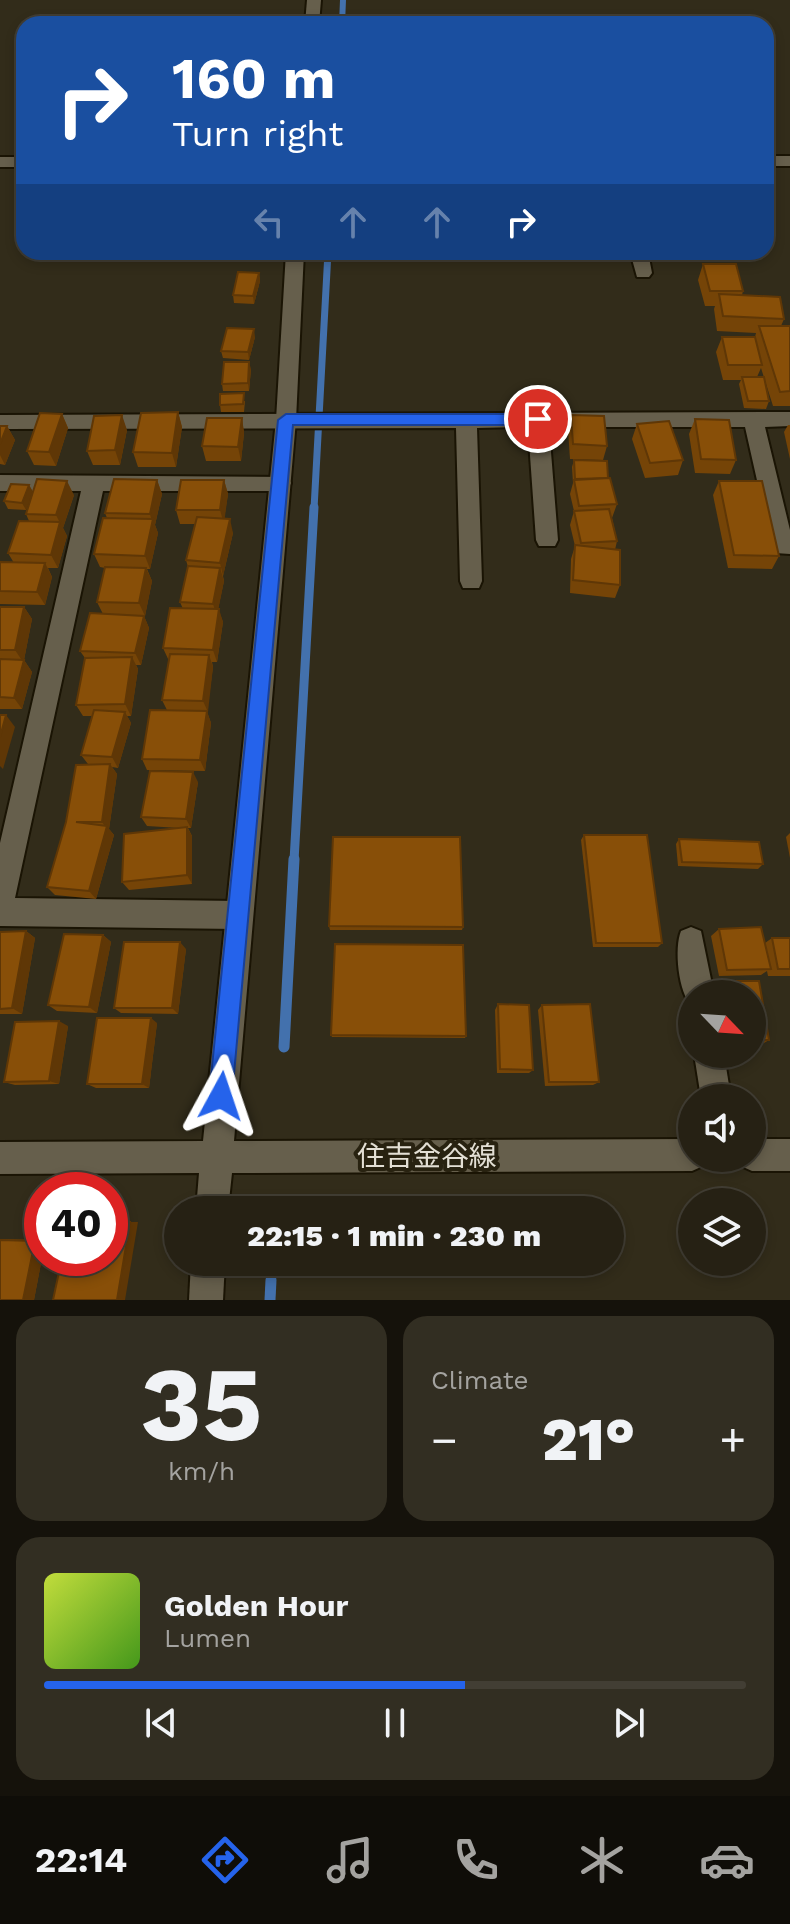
<!DOCTYPE html>
<html lang="en">
<head>
<meta charset="utf-8">
<style>
	:root { --surface:#262114; --page:#322e22; --text:#f1f3f6; --muted:#a4a3a0; --line:#423e34; --accent:#2563eb }
	body { margin:0; font-family:"Work Sans","Noto Sans JP",sans-serif; background:var(--page); color:var(--text); height:100vh; display:flex; flex-direction:column; font-size:30px; white-space:nowrap }
	* { box-sizing:border-box; margin:0 }
	p { font-size:26px; color:var(--muted) }
	.icon { flex:none; width:44px; height:44px; fill:none; stroke:currentColor; stroke-width:2; stroke-linecap:round; stroke-linejoin:round }
	.map { position:relative; height:1300px; overflow:hidden }
	.drawer { display:flex; flex-direction:column; gap:16px; padding:16px; background:#15120b; flex:1 }
	.drawer>* { flex:none }
	.banner { position:absolute; left:16px; top:16px; width:758px; height:244px; border-radius:24px; box-shadow:0 4px 12px #0003,0 0 0 2px var(--line); background:#1a4fa0; color:#fff; overflow:hidden }
	.needle { width:52px; rotate:115deg }
	.fabs { position:absolute; left:678px; top:980px; display:grid; gap:16px }
	.fabs a { display:grid; place-items:center; width:88px; height:88px; border-radius:50%; background:var(--surface); box-shadow:0 4px 12px #0003,0 0 0 2px var(--line); font-size:40px }
	.speed { position:absolute; left:24px; top:1172px; display:flex; gap:16px; font-size:40px; font-weight:700; text-align:center }
	.speed>* { display:grid; place-content:center; width:104px; height:104px; border-radius:50%; background:var(--surface); box-shadow:0 4px 12px #0003,0 0 0 2px var(--line); line-height:1 }
	.speed .limit { border:12px solid #d22; background:#fff; color:#111 }
	.pin { position:absolute; display:grid; place-items:center; width:68px; height:68px; color:#fff; margin:-34px; border:4px solid #fff; border-radius:50%; box-shadow:0 2px 8px #0007 }
	.me { position:absolute; width:88px; margin:-44px; rotate:5deg; stroke-linejoin:round; filter:drop-shadow(0 0 6px #0008) }
	.turn { display:flex; align-items:center; gap:28px; height:168px; padding:0 24px; font-size:36px }
	.turn .icon { width:104px; height:104px; stroke-width:2.5 }
	.turn b { display:block; font-size:56px; line-height:68px }
	.lanes { display:flex; align-items:center; height:76px; padding:0 24px; background:#0003; justify-content:center; gap:40px; direction:ltr }
	.lanes .off { opacity:.35 }
	.big { font-size:60px; font-weight:800; line-height:1.1 }
	.drawer .card { flex:1; display:flex; flex-direction:column; justify-content:center; gap:12px; min-width:0; padding:0 28px; border-radius:24px; background:var(--page) }
	.drawer .dial { align-items:center; gap:0 }
	.dial b { font-size:104px; line-height:1 }
	.song { display:flex; align-items:center; gap:24px }
	.cover { width:96px; height:96px; border-radius:12px; background:linear-gradient(135deg,hsl(70 70% 55%),hsl(100 70% 35%)) }
	.played { height:8px; border-radius:4px; background:linear-gradient(90deg,var(--accent) 60%,var(--line) 60%) }
	.keys { display:flex; justify-content:space-around; direction:ltr }
	.heat { display:flex; justify-content:space-between; align-items:center; font-size:44px; direction:ltr }
	.drawer .tiles { flex:1; display:grid; gap:16px; grid-template-columns:1fr 1fr }
	.card:last-child { grid-column:span 2 }
	.trip { position:absolute; left:164px; top:1196px; width:460px; height:80px; border-radius:40px; background:var(--surface); box-shadow:0 4px 12px #0003,0 0 0 2px var(--line); font-weight:800; line-height:80px; text-align:center }
	.tabs { display:flex; height:128px; justify-content:space-around; align-items:center; background:#0f0d08; color:var(--muted) }
	.tabs .icon { width:56px; height:56px }
	.tabs .selected { color:var(--accent) }
	.tabs b { font-size:36px; color:var(--text) }
	.map>svg:first-child { display:block }
	.lines { fill:none; stroke-linecap:round; stroke-linejoin:round }
	.stream-far3 { stroke:#4371ad; stroke-width:6 }
	.stream-far2 { stroke:#4371ad; stroke-width:7 }
	.stream-far1 { stroke:#4371ad; stroke-width:9 }
	.stream { stroke:#4371ad; stroke-width:11 }
	.street-casing { stroke:#1a1404; stroke-width:4 }
	.secondary-casing { stroke:#1a1404; stroke-width:4 }
	.street { fill:#665f4c; fill-rule:evenodd }
	.secondary { fill:#665f4c; fill-rule:evenodd }
	.wall { fill:#754407 }
	.shaded-wall { fill:#5f3706 }
	.building { fill:#884f08; stroke:#5f3706; stroke-width:2 }
	.route { fill:#2563eb; stroke:#184099; stroke-width:2 }
	.labels { text-anchor:middle; dominant-baseline:central; stroke-width:8; stroke-linejoin:round; paint-order:stroke }
	.near-street-label { font-size:28px; fill:#e3dfd4; stroke:#282210 }
</style>
</head>
<body>
<div class="map">
<svg width="790" height="1300" viewBox="0 0 790 1300">
	<rect width="100%" height="100%" fill="#322c1a"/>
	<g class="lines">
		<!-- stream-far3 -->
		<path class="stream-far3" d="M 342,24 L 343,0"/>
		<!-- stream-far2 -->
		<path class="stream-far2" d="M 314,509 L 328,252"/>
		<!-- stream-far1 -->
		<path class="stream-far1" d="M 294,861 L 314,507"/>
		<!-- stream -->
		<g class="stream">
			<path d="M 284,1047 L 294,859"/>
			<path d="M 270,1300 L 271,1280"/>
		</g>
		<!-- street casing -->
		<g class="street-casing">
			<g id="street">
				<rect x="766" y="156" width="24" height="10"/>
				<rect x="0" y="157" width="24" height="10"/>
				<path d="M 630,252 L 648,252 L 652,273 L 649,277 L 637,277 Z"/>
				<path d="M 790,412 L 790,426 L 765,427 L 790,530 L 790,554 L 775,553 L 772,547 L 745,427 L 549,427 L 558,540 L 555,546 L 539,546 L 536,540 L 528,427 L 477,428 L 482,581 L 479,588 L 463,588 L 460,581 L 456,428 L 0,429 L 0,415 Z"/>
				<path d="M 0,475 L 288,477 L 291,483 L 288,489 L 280,491 L 103,491 L 15,898 L 237,901 L 247,905 L 251,915 L 247,925 L 237,929 L 0,926 L 0,843 L 81,491 L 0,491 Z"/>
				<path d="M 691,927 L 701,931 L 714,994 L 692,994 L 692,1006 C 678,993 674,948 681,931 Z"/>
				<path d="M 694,1054 L 724,1054 L 731,1098 L 701,1098 Z"/>
			</g>
		</g>
		<!-- secondary casing -->
		<g class="secondary-casing">
			<g id="secondary">
				<path d="M 307,0 L 321,0 L 319,24 L 305,24 Z"/>
				<path d="M 286,252 L 304,252 L 296,420 L 234,1141 L 692,1139 L 692,1158 L 707,1158 L 703,1166 L 692,1171 L 232,1173 L 228,1210 L 196,1210 L 199,1173 L 0,1174 L 0,1142 L 203,1141 L 276,420 Z"/>
				<path d="M 752,1139 L 790,1139 L 790,1171 L 752,1171 L 741,1166 L 737,1158 L 752,1158 Z"/>
				<path d="M 191,1262 L 225,1262 L 223,1300 L 189,1300 Z"/>
			</g>
		</g>
		<!-- street -->
		<use href="#street" class="street"/>
		<!-- secondary -->
		<use href="#secondary" class="secondary"/>
	</g>
	<!-- wall -->
	<g class="wall">
		<path d="M 703,264 L 743,291 L 742,295 L 784,319 L 781,326 L 790,326 L 790,406 L 773,406 L 761,368 L 757,377 L 769,401 L 766,409 L 744,408 L 739,384 L 741,380 L 723,380 L 716,352 L 722,337 L 755,337 L 756,333 L 717,331 L 714,309 L 715,306 L 705,306 L 698,280 Z"/>
		<path d="M 259,273 L 260,281 L 254,304 L 234,303 L 233,295 Z"/>
		<path d="M 255,337 L 249,360 L 223,358 L 221,351 Z"/>
		<path d="M 251,369 L 249,391 L 223,391 L 222,384 Z"/>
		<path d="M 245,401 L 244,412 L 221,412 L 220,405 Z"/>
		<path d="M 178,412 L 182,427 L 176,467 L 138,467 L 133,452 Z"/>
		<path d="M 62,414 L 68,428 L 56,466 L 34,465 L 27,451 Z"/>
		<path d="M 571,415 L 607,446 L 603,460 L 570,459 L 568,430 Z"/>
		<path d="M 242,418 L 244,433 L 241,461 L 206,461 L 202,446 Z"/>
		<path d="M 695,419 L 736,460 L 730,474 L 695,473 L 689,434 Z"/>
		<path d="M 637,424 L 683,460 L 678,475 L 645,478 L 632,439 Z"/>
		<path d="M 788,425 L 790,425 L 790,459 L 784,432 Z"/>
		<path d="M 0,426 L 7,426 L 15,440 L 5,465 L 0,464 Z"/>
		<path d="M 127,430 L 120,465 L 93,465 L 87,451 Z"/>
		<path d="M 574,460 L 608,478 L 617,504 L 612,518 L 617,541 L 615,550 L 620,585 L 615,598 L 570,593 L 571,559 L 575,546 L 570,525 L 574,511 L 570,494 L 573,483 L 572,467 Z"/>
		<path d="M 157,480 L 162,494 L 155,525 L 158,533 L 150,569 L 147,569 L 152,581 L 145,616 L 144,616 L 149,628 L 141,665 L 136,665 L 138,669 L 131,716 L 127,716 L 131,723 L 118,768 L 112,767 L 117,774 L 109,829 L 114,835 L 96,899 L 55,895 L 47,887 L 88,764 L 81,755 L 92,716 L 83,716 L 76,705 L 85,658 L 80,651 L 103,614 L 97,602 L 105,568 L 100,567 L 94,554 L 107,518 L 105,513 Z"/>
		<path d="M 224,480 L 228,494 L 224,519 L 233,533 L 223,576 L 224,581 L 218,609 L 223,622 L 217,662 L 212,662 L 213,667 L 207,712 L 211,723 L 205,771 L 147,770 L 142,759 L 167,710 L 162,700 L 169,661 L 163,648 L 183,609 L 180,602 L 188,567 L 186,560 L 195,524 L 180,524 L 176,510 Z"/>
		<path d="M 719,481 L 779,556 L 772,569 L 728,568 L 713,495 Z"/>
		<path d="M 29,485 L 33,492 L 26,510 L 8,509 L 4,501 Z"/>
		<path d="M 74,495 L 63,528 L 67,536 L 58,568 L 48,568 L 52,577 L 45,605 L 0,604 L 0,562 L 14,563 L 8,553 L 29,521 L 26,514 Z"/>
		<path d="M 0,607 L 24,607 L 32,619 L 24,660 L 32,672 L 22,709 L 0,709 Z"/>
		<path d="M 198,782 L 191,828 L 188,828 L 192,836 L 192,884 L 129,890 L 122,882 L 179,828 L 147,826 L 141,817 Z"/>
		<path d="M 790,833 L 790,858 L 786,837 Z"/>
		<path d="M 584,835 L 662,943 L 658,947 L 593,947 L 581,840 Z"/>
		<path d="M 679,839 L 763,864 L 758,869 L 678,866 L 676,844 Z"/>
		<path d="M 329,926 L 463,927 L 462,930 L 330,930 Z"/>
		<path d="M 719,929 L 765,943 L 772,938 L 790,938 L 790,976 L 768,976 L 767,971 L 761,975 L 719,976 L 711,936 Z"/>
		<path d="M 26,931 L 35,938 L 22,1014 L 0,1014 L 0,932 Z"/>
		<path d="M 103,935 L 111,942 L 97,1013 L 57,1011 L 48,1005 Z"/>
		<path d="M 186,949 L 178,1014 L 121,1013 L 114,1008 Z"/>
		<path d="M 734,981 L 759,981 L 769,1040 L 764,1043 L 752,1043 L 752,994 L 731,994 L 729,984 Z"/>
		<path d="M 498,1004 L 533,1070 L 529,1073 L 497,1073 L 495,1010 Z"/>
		<path d="M 542,1005 L 599,1082 L 593,1085 L 545,1086 L 538,1010 Z"/>
		<path d="M 157,1023 L 149,1088 L 96,1088 L 87,1084 Z"/>
		<path d="M 68,1026 L 59,1084 L 15,1085 L 4,1082 Z"/>
		<path d="M 331,1035 L 466,1036 L 465,1038 L 332,1037 Z"/>
		<path d="M 0,1239 L 42,1240 L 42,1258 L 34,1300 L 0,1300 Z"/>
	</g>
	<!-- shaded-wall -->
	<g class="shaded-wall">
		<path d="M 259,273 L 260,281 L 254,304 L 253,296 Z"/>
		<path d="M 254,329 L 255,337 L 249,360 L 248,352 Z"/>
		<path d="M 249,362 L 251,369 L 249,391 L 248,383 Z"/>
		<path d="M 178,412 L 182,427 L 176,467 L 172,453 Z"/>
		<path d="M 62,414 L 68,428 L 56,466 L 49,452 Z"/>
		<path d="M 122,415 L 127,430 L 120,465 L 115,450 Z"/>
		<path d="M 242,418 L 244,433 L 241,461 L 238,447 Z"/>
		<path d="M 7,426 L 15,440 L 5,465 L 0,455 L 0,444 Z"/>
		<path d="M 157,480 L 162,494 L 155,525 L 158,533 L 150,569 L 145,556 L 152,522 L 150,514 Z"/>
		<path d="M 224,480 L 228,494 L 224,524 L 220,510 Z"/>
		<path d="M 67,481 L 74,495 L 63,528 L 67,536 L 58,568 L 51,555 L 60,523 L 56,515 Z"/>
		<path d="M 29,485 L 33,492 L 26,510 L 22,503 Z"/>
		<path d="M 230,519 L 233,533 L 223,576 L 220,563 Z"/>
		<path d="M 45,563 L 52,577 L 45,605 L 37,592 Z"/>
		<path d="M 146,568 L 152,581 L 145,616 L 139,603 Z"/>
		<path d="M 220,568 L 224,581 L 217,616 L 213,604 Z"/>
		<path d="M 24,607 L 32,619 L 24,660 L 32,672 L 22,709 L 14,698 L 23,662 L 15,650 Z"/>
		<path d="M 219,609 L 223,622 L 217,662 L 213,650 Z"/>
		<path d="M 144,616 L 149,628 L 141,665 L 135,653 Z"/>
		<path d="M 209,655 L 213,667 L 208,712 L 203,701 Z"/>
		<path d="M 132,657 L 138,669 L 131,716 L 125,704 Z"/>
		<path d="M 207,711 L 211,723 L 205,771 L 200,760 Z"/>
		<path d="M 125,712 L 131,723 L 118,768 L 112,757 Z"/>
		<path d="M 6,715 L 15,727 L 3,769 L 0,766 L 0,737 Z"/>
		<path d="M 110,764 L 117,774 L 109,829 L 114,835 L 96,899 L 89,891 L 106,828 L 102,822 Z"/>
		<path d="M 193,772 L 198,782 L 191,828 L 186,819 Z"/>
		<path d="M 187,827 L 192,836 L 192,884 L 187,875 Z"/>
		<path d="M 26,931 L 35,938 L 22,1014 L 12,1008 Z"/>
		<path d="M 103,935 L 111,942 L 97,1013 L 89,1007 Z"/>
		<path d="M 180,942 L 186,949 L 178,1014 L 172,1008 Z"/>
		<path d="M 151,1018 L 157,1023 L 149,1088 L 142,1084 Z"/>
		<path d="M 59,1021 L 68,1026 L 59,1084 L 49,1081 Z"/>
		<path d="M 130,1222 L 138,1222 L 125,1300 L 117,1300 Z"/>
		<path d="M 35,1241 L 42,1241 L 42,1258 L 34,1300 L 23,1300 Z"/>
	</g>
	<!-- building -->
	<g class="building">
		<path d="M 703,264 L 736,264 L 743,291 L 710,291 Z"/>
		<path d="M 238,272 L 259,273 L 253,296 L 233,295 Z"/>
		<path d="M 719,294 L 780,297 L 784,319 L 723,316 Z"/>
		<path d="M 759,326 L 790,326 L 790,391 L 780,392 Z"/>
		<path d="M 227,328 L 254,329 L 248,352 L 221,351 Z"/>
		<path d="M 722,337 L 755,337 L 762,365 L 728,365 Z"/>
		<path d="M 224,362 L 249,362 L 248,383 L 222,384 Z"/>
		<path d="M 742,377 L 764,377 L 769,401 L 748,401 Z"/>
		<path d="M 244,393 L 243,404 L 220,405 L 220,394 Z"/>
		<path d="M 178,412 L 172,453 L 133,452 L 141,413 Z"/>
		<path d="M 40,413 L 62,414 L 49,452 L 27,451 Z"/>
		<path d="M 122,415 L 115,450 L 87,451 L 94,416 Z"/>
		<path d="M 571,415 L 604,416 L 607,446 L 573,444 Z"/>
		<path d="M 207,418 L 242,418 L 238,447 L 202,446 Z"/>
		<path d="M 695,419 L 729,420 L 736,460 L 701,459 Z"/>
		<path d="M 669,421 L 683,460 L 650,463 L 637,424 Z"/>
		<path d="M 0,426 L 7,426 L 0,444 Z"/>
		<path d="M 574,460 L 607,461 L 608,478 L 575,479 Z"/>
		<path d="M 610,478 L 617,504 L 579,506 L 574,480 Z"/>
		<path d="M 37,479 L 67,481 L 56,515 L 26,514 Z"/>
		<path d="M 114,479 L 157,480 L 150,514 L 105,513 Z"/>
		<path d="M 181,480 L 224,480 L 220,510 L 176,510 Z"/>
		<path d="M 719,481 L 762,481 L 779,556 L 734,555 Z"/>
		<path d="M 11,484 L 29,485 L 22,503 L 4,501 Z"/>
		<path d="M 609,509 L 617,541 L 581,543 L 574,511 Z"/>
		<path d="M 197,517 L 230,519 L 220,563 L 186,560 Z"/>
		<path d="M 103,518 L 153,519 L 145,556 L 94,554 Z"/>
		<path d="M 19,521 L 60,522 L 51,555 L 8,553 Z"/>
		<path d="M 575,545 L 620,550 L 620,585 L 573,580 Z"/>
		<path d="M 0,562 L 45,563 L 37,592 L 0,591 Z"/>
		<path d="M 188,566 L 220,568 L 213,604 L 180,602 Z"/>
		<path d="M 105,567 L 146,568 L 139,603 L 97,602 Z"/>
		<path d="M 0,607 L 24,607 L 15,650 L 0,650 Z"/>
		<path d="M 170,608 L 219,609 L 213,650 L 163,648 Z"/>
		<path d="M 90,613 L 144,616 L 135,653 L 80,651 Z"/>
		<path d="M 170,654 L 209,655 L 203,701 L 162,700 Z"/>
		<path d="M 132,657 L 125,704 L 76,705 L 85,658 Z"/>
		<path d="M 0,659 L 24,660 L 14,698 L 0,697 Z"/>
		<path d="M 94,710 L 125,712 L 112,757 L 81,755 Z"/>
		<path d="M 150,710 L 207,711 L 200,760 L 142,759 Z"/>
		<path d="M 0,715 L 6,715 L 0,737 Z"/>
		<path d="M 110,764 L 102,822 L 76,822 L 107,826 L 89,891 L 47,887 L 66,822 L 76,765 Z"/>
		<path d="M 150,771 L 193,772 L 186,819 L 141,817 Z"/>
		<path d="M 187,827 L 187,875 L 122,882 L 124,834 Z"/>
		<path d="M 584,835 L 647,835 L 662,943 L 596,943 Z"/>
		<path d="M 333,837 L 460,837 L 463,927 L 329,926 Z"/>
		<path d="M 679,839 L 759,842 L 763,864 L 682,862 Z"/>
		<path d="M 761,927 L 771,969 L 727,970 L 719,929 Z"/>
		<path d="M 26,931 L 12,1008 L 0,1009 L 0,932 Z"/>
		<path d="M 64,934 L 103,935 L 89,1007 L 48,1005 Z"/>
		<path d="M 772,938 L 790,938 L 790,969 L 778,969 Z"/>
		<path d="M 124,942 L 180,942 L 172,1008 L 114,1008 Z"/>
		<path d="M 335,944 L 463,945 L 466,1036 L 331,1035 Z"/>
		<path d="M 734,981 L 759,981 L 769,1040 L 752,1040 L 752,994 L 736,994 Z"/>
		<path d="M 498,1004 L 529,1005 L 533,1070 L 500,1069 Z"/>
		<path d="M 590,1004 L 599,1082 L 549,1082 L 542,1005 Z"/>
		<path d="M 97,1018 L 151,1018 L 142,1084 L 87,1084 Z"/>
		<path d="M 59,1021 L 49,1081 L 4,1082 L 15,1022 Z"/>
		<path d="M 110,1221 L 130,1222 L 117,1300 L 53,1300 L 62,1258 L 110,1258 Z"/>
		<path d="M 0,1240 L 35,1241 L 23,1300 L 0,1300 Z"/>
	</g>
	<!-- route -->
	<path class="route" d="M 286,414 L 538,414 L 545,419 L 538,425 L 293,425 L 232,1096 L 229,1104 L 221,1108 L 212,1104 L 209,1096 L 278,420 Z"/>
	<g class="labels">
		<!-- near-street labels -->
		<g class="near-street-label">
			<text x="427" y="1156">住吉金谷線</text>
		</g>
	</g>
</svg>
<div class="fabs">
<a><svg class="needle" viewBox="-14 -14 28 28"><path d="M0-13l5 13h-10z" fill="#e53935"/><path d="M0 13l5-13h-10z" fill="#a4a3a0"/></svg></a>
<a><svg class="icon" aria-label="sound" viewBox="0 0 24 24"><path d="M4 9h4l5-4v14l-5-4H4zM17 9q2 3 0 6"/></svg></a>
<a><svg class="icon" aria-label="layers" viewBox="0 0 24 24"><path d="M12 4l9 5-9 5-9-5zM3 14l9 5 9-5"/></svg></a>
</div>
<div class="speed"><div class="limit">40</div></div>
<div class="pin" style="left:538px;top:419px;background:#d93025"><svg class="icon" aria-label="arrive" viewBox="0 0 24 24"><path d="M6 21V4h12l-3 4 3 4H6"/></svg></div>
<svg class="me" style="left:221px;top:1096px" viewBox="-20 -20 40 40"><path d="M0-17L14 15 0 8-14 15z" fill="#2563eb" stroke="#fff" stroke-width="4"/></svg>
<div class="trip">22:15 · 1 min · 230 m</div>
<div class="banner">
<div class="turn"><svg class="icon" aria-label="right" viewBox="0 0 24 24"><path d="M7 20v-9h11M14 6l5 5-5 5"/></svg><div><b>160 m</b>Turn right</div></div>
<div class="lanes"><svg class="icon off" aria-label="left" viewBox="0 0 24 24"><path d="M17 20v-9H6M10 6l-5 5 5 5"/></svg><svg class="icon off" aria-label="ahead" viewBox="0 0 24 24"><path d="M12 20V5M6 11l6-6 6 6"/></svg><svg class="icon off" aria-label="ahead" viewBox="0 0 24 24"><path d="M12 20V5M6 11l6-6 6 6"/></svg><svg class="icon" aria-label="right" viewBox="0 0 24 24"><path d="M7 20v-9h11M14 6l5 5-5 5"/></svg></div>
</div>
</div>
<section class="drawer">
<div class="tiles">
<div class="card dial"><b>35</b><p>km/h</p></div>
<div class="card"><p>Climate</p>
<div class="heat"><a>−</a><b class="big">21°</b><a>+</a></div>
</div>
<div class="card">
<div class="song"><i class="cover"></i><div><b>Golden Hour</b><p>Lumen</p></div></div>
<div class="played"></div>
<div class="keys"><svg class="icon" aria-label="previous" viewBox="0 0 24 24"><path d="M18 5L8 12l10 7zM5 5v14"/></svg><svg class="icon" aria-label="pause" viewBox="0 0 24 24"><path d="M8 5v14M16 5v14"/></svg><svg class="icon" aria-label="next" viewBox="0 0 24 24"><path d="M6 5l10 7-10 7zM19 5v14"/></svg></div>
</div>
</div>
</section>
<nav class="tabs">
<b>22:14</b>
<svg class="icon selected" aria-label="directions" viewBox="0 0 24 24"><path d="M12 3l9 9-9 9-9-9zM9 14v-3h6M13 9l2 2-2 2"/></svg>
<svg class="icon" aria-label="music" viewBox="0 0 24 24"><path d="M9 18V5l10-2v13"/><circle cx="6" cy="18" r="3"/><circle cx="16" cy="16" r="3"/></svg>
<svg class="icon" aria-label="phone" viewBox="0 0 24 24"><path d="M5 4h4l2 5-3 2q2 4 5 5l2-3 5 2v4C11 20 4 13 5 4z"/></svg>
<svg class="icon" aria-label="climate" viewBox="0 0 24 24"><path d="M12 3v18M4 7l16 10M4 17L20 7"/></svg>
<svg class="icon" aria-label="car" viewBox="0 0 24 24"><path d="M5 17H2v-5l4-1 3-4h7l3 4 3 1v5h-3M9 17h6M6 11h13"/><circle cx="7" cy="17" r="2"/><circle cx="17" cy="17" r="2"/></svg>
</nav>
</body>
</html>
